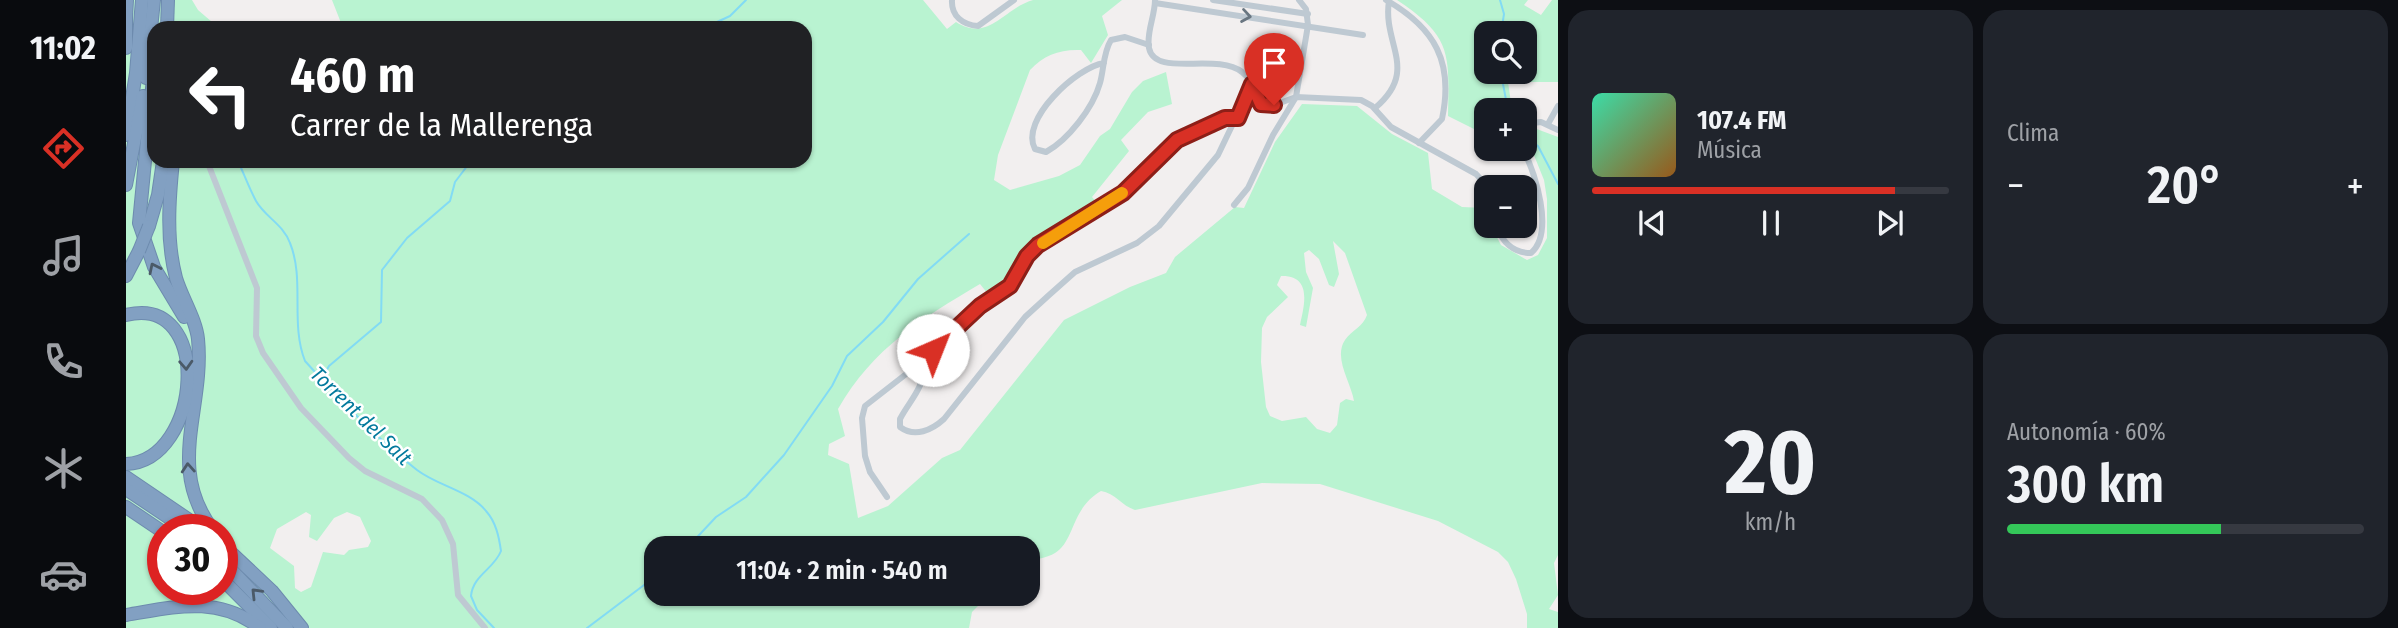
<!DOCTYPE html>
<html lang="es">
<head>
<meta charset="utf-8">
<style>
	:root { --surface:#171b24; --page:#20242c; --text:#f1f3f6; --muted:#9ea1a6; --line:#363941; --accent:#d93025 }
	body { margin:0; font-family:"Fira Sans Condensed",sans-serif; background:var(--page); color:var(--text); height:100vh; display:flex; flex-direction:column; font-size:26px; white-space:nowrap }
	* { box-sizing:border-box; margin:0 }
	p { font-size:23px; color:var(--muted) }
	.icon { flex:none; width:38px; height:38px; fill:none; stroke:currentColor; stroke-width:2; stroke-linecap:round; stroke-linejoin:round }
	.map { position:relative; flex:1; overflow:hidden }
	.details { display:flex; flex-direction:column; gap:10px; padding:10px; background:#0d0f14; width:840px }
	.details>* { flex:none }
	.guide { position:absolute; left:21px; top:21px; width:665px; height:147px; border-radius:21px; box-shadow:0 2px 5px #0004; background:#202124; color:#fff; overflow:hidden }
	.buttons { position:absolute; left:1348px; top:21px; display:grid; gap:14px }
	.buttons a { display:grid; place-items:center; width:63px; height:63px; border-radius:14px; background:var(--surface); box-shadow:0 2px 5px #0004; font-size:35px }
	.speed { position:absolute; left:21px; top:514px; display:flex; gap:14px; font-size:35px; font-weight:700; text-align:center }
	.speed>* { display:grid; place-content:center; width:91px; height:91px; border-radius:50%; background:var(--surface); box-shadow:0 2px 5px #0004; line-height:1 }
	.speed .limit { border:10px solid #d22; background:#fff; color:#111 }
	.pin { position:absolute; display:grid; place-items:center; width:60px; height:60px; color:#fff; margin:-72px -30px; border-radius:50% 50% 50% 0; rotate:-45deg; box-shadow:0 0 7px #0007 }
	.pin .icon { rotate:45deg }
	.me { position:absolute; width:77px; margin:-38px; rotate:44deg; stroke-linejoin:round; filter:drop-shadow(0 0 5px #0008) }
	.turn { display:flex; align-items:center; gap:24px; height:147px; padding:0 28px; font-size:32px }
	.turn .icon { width:91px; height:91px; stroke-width:2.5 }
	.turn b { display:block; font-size:49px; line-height:60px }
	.big { font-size:52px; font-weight:600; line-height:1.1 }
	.details .widget { flex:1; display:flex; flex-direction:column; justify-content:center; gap:10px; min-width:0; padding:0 24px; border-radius:21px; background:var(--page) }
	.details .dial { align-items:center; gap:0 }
	.dial b { font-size:91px; line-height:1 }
	.song { display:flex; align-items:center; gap:21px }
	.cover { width:84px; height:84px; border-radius:10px; background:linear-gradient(135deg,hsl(160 70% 55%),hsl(30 70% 35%)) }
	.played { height:7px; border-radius:4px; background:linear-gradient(90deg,var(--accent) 85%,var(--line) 85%) }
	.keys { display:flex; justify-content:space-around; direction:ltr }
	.heat { display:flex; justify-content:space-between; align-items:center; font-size:38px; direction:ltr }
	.charge { height:10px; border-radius:5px; background:linear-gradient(90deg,#34c759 60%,var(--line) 0) }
	.details .tiles { flex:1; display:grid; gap:10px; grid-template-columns:repeat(2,1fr) }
	.trip { position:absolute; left:518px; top:536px; width:396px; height:70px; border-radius:21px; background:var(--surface); box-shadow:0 2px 5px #0004; font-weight:600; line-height:70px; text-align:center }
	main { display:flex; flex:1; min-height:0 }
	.menu { display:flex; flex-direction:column; width:126px; justify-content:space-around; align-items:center; background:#090b0e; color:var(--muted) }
	.menu .icon { width:49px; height:49px }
	.menu .selected { color:var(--accent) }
	.menu b { font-size:32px; color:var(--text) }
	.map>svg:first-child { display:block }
	.green { fill:#b9f3d1; fill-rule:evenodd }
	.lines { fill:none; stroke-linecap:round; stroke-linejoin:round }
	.stream { stroke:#82dbf4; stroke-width:2 }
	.motorway-casing { stroke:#6d8bae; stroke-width:14 }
	.minor { stroke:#bec9d2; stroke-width:6 }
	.motorway { stroke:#82a0c2; stroke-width:12 }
	.motorway-bridge-casing { stroke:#6d8bae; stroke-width:14; stroke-linecap:butt }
	.motorway-bridge { stroke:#82a0c2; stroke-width:12 }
	.oneway { stroke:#697681 }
	.oneway2 { stroke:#4b5a68 }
	.route-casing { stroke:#8d1f18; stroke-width:18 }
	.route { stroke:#d93025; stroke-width:12 }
	.slow { stroke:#f59e0b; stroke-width:12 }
	.labels { text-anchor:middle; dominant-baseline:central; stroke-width:5; stroke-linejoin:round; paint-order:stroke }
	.water-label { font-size:21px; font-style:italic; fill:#037a9d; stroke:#fff }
</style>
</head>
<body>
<main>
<nav class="menu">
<b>11:02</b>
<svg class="icon selected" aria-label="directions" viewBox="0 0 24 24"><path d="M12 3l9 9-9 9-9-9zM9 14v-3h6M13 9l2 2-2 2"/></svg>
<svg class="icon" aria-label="music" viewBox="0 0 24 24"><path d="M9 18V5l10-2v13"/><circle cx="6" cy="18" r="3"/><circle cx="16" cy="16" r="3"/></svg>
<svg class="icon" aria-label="phone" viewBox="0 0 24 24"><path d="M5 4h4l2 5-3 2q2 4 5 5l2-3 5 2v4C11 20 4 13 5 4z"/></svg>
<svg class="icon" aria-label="climate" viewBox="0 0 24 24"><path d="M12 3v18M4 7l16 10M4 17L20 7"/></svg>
<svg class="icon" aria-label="car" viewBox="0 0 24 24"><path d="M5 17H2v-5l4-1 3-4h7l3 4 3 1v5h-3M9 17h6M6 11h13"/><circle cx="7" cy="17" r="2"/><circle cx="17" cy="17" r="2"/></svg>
</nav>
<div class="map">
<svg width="1432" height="628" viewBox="0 0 1432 628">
	<rect width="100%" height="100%" fill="#f2efef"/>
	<!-- green -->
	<g class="green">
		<path d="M 0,0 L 66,0 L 72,10 L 93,28 L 28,28 L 28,161 L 679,161 L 679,28 L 217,28 L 206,0 L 797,0 L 821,29 L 830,22 C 863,43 878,8 907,0 C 921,0 977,0 996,0 L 976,16 L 982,35 L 965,63 L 955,50 C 934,49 918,55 904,70 L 872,155 L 868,180 L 884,190 L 933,176 L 954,165 L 974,136 L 984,129 L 1006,92 L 1017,81 L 1040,72 L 1046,104 L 1022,112 L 995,140 L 1003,151 L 966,197 L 972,204 C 950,214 921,227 904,244 C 885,263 890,276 862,294 L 854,284 C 795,319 747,348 712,409 L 719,436 L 703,444 L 702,455 L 723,464 L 732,518 L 762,506 L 816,458 L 834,450 L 938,320 L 1004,287 L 1040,273 L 1049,257 L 1109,207 L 1118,208 L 1149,142 L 1176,104 L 1231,106 L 1266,134 L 1302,153 L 1306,189 L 1336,207 L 1359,208 L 1360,226 L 1365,226 L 1375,245 L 1401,260 L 1412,255 L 1421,238 L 1421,199 L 1418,180 L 1399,133 L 1408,128 L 1432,137 L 1432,555 L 1428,563 L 1432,595 L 1423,609 L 1432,612 L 1432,628 L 1401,628 L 1401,614 L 1390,579 L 1382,562 L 1372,552 L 1312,521 L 1194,484 L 1136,483 L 1009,510 C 996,506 989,493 975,491 C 945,508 949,541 929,553 C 921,558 910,559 901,561 L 901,548 L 530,548 L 530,593 L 865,593 L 846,612 L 843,628 L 0,628 ZM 1207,241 L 1219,253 L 1241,315 C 1237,327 1226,330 1219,340 C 1207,358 1225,382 1228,401 L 1220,399 L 1214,403 L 1211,425 L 1204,433 L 1191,429 L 1180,417 L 1156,421 L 1144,416 L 1140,407 L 1135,362 L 1136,328 L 1141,317 L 1162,297 L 1151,285 L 1155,276 C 1187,275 1178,306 1174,325 L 1180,327 L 1187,288 L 1180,272 L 1178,253 L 1183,250 L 1193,259 L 1203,285 L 1208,287 L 1213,274 ZM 180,512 L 185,515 L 183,537 L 191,541 L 208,518 L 221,512 L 234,517 L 245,541 L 242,547 L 223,550 L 218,555 L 197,552 L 185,587 L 175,592 L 169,588 L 168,566 L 144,548 L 151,529 ZM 37,530 L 96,530 L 96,590 L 37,590 Z"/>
		<path d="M 1271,0 L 1402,0 L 1398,5 L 1415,15 L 1426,0 L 1432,0 L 1432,82 L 1382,82 L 1386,110 L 1360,110 L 1360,135 L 1322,116 C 1323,55 1327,37 1271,0 ZM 1360,33 L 1398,33 L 1398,72 L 1360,72 Z"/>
	</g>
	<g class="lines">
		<!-- stream -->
		<g class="stream">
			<path d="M 1374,0 L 1378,14 L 1375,33"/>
			<path d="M 578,28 L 604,16 L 620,0"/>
			<path d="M 1379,72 L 1377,84 L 1382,110"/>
			<path d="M 1398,136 L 1412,146 L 1432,184"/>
			<path d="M 112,161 C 118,174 123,188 130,201 C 139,217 157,224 164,243 C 179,280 164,323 179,361 C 213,399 251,439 291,470 C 312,486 344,491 360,511 C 370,522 373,537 375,551 C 368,569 347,575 345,596 L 351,610 L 368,628"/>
			<path d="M 196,378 L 203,366 L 255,322 L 256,270 L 281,238 L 324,201 L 329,182 L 345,161"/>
			<path d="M 561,548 L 590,517 L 620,497 L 658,455 L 706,386 L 721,356 L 757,322 L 792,279 L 843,234"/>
			<path d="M 461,628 L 530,576"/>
		</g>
		<!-- motorway casing -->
		<g class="motorway-casing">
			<g id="motorway">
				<path d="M 0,17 L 1,0"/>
				<path d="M 41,28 L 42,0"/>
				<path d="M 0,48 L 0,15"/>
				<path d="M 28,68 L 13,223 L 28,267 L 58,317"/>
				<path d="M 20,78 L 28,0"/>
				<path d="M 0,135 L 10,73 L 16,0"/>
				<path d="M 47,161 C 43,200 40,240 50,278 C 56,298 70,319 72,339 C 79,409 39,467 87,530"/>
				<path d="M 0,185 L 17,96"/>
				<path d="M 23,226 L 32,195 L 37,161"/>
				<path d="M 0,276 L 13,251"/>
				<path d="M 0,315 C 88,293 76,461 0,464"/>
				<path d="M 0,477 L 78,530"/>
				<path d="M 0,489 L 61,530"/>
				<path d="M 0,507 L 37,532"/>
				<path d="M 96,544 L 146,591 L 176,628"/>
				<path d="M 96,560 L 161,628"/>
				<path d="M 96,579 L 145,628"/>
				<path d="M 0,615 C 49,607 91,595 134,628"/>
			</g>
		</g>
		<!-- minor -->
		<g class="minor">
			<path d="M 826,0 C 825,16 837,25 852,26 L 888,0"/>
			<path d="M 1029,0 C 1029,16 1020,33 1023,48 C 1029,78 1090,52 1116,72 C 1127,80 1129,93 1135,104 L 1143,107 L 1170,97 L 1235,100 L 1246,106 L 1265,127 L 1350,174 L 1362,187"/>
			<path d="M 1087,0 L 1182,14"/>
			<path d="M 1260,0 C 1309,28 1328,62 1316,119 L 1293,143"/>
			<path d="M 1029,3 L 1237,35"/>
			<path d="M 978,63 C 951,67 893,120 909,149 L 920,152 C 942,140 967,108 974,83 C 978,69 977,53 985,40 L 999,37 L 1023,45"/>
			<path d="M 1249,108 C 1294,70 1256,44 1263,1"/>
			<path d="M 1398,124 L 1415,122 L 1432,130"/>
			<path d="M 1422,124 L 1432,106"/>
			<path d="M 81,161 L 131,288 L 130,336 L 137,353 L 175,408 L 223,458 L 239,471 L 296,499 L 316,520 L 327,544 L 332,595 L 359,628"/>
			<path d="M 1108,205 L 1122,188 L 1147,135 L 1170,97 L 1182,25 L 1180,9 L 1173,0"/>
			<path d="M 1371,226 C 1376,242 1387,253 1405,253 C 1429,232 1409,173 1397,149"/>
			<path d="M 797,360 C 801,386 785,398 774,419 L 774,427 C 789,438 806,430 818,419 L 899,317 L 922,296 L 949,272 L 1011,243 L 1033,226 L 1092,155 L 1126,84"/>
			<path d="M 761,497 L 744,472 L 739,456 L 736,418 L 739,406 L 793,364 L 854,306 L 884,286 L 901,256 L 912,245 L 997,193 L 1051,140 L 1099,118 L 1112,118"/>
		</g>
		<!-- motorway -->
		<use href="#motorway" class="motorway"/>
		<!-- motorway-bridge casing -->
		<g class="motorway-bridge-casing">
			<path id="motorway-bridge" d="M 13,251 L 23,226"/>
		</g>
		<!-- motorway-bridge -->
		<use href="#motorway-bridge" class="motorway-bridge"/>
	</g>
	<!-- one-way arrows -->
	<defs><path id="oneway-chevron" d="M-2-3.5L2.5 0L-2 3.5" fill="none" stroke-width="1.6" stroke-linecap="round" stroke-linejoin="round" transform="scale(1.75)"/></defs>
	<use class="oneway" href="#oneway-chevron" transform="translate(1120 16) rotate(9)"/>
	<g class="oneway2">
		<use href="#oneway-chevron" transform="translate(28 268) rotate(-116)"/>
		<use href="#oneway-chevron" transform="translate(60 365) rotate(87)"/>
		<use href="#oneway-chevron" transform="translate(62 468) rotate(-94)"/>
		<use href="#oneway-chevron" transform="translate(130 593) rotate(-134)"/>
	</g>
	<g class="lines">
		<!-- route casing -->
		<g class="route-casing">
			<path id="route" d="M 807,350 L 854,306 L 884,286 L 901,256 L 912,245 L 997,193 L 1051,140 L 1099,118 L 1112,118 L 1126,84 L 1135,104 L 1148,105"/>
		</g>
		<!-- route -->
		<use href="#route" class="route"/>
		<!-- slow -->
		<path class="slow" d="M 917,243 L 996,193"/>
	</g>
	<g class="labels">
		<!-- water labels -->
		<g class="water-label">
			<text transform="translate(235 416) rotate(44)">Torrent del Salt</text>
		</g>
	</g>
</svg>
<div class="buttons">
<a><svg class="icon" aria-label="search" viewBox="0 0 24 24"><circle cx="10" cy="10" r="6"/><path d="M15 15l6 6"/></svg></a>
<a>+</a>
<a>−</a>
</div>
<div class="speed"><div class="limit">30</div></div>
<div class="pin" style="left:1148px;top:105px;background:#d93025"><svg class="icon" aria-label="arrive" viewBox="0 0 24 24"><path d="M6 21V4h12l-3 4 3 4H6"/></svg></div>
<svg class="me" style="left:807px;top:350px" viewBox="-20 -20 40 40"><circle r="19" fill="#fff"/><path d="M0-13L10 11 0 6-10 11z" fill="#d93025"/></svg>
<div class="trip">11:04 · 2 min · 540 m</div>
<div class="guide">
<div class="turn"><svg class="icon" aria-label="left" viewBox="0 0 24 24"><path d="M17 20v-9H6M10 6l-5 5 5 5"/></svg><div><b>460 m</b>Carrer de la Mallerenga</div></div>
</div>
</div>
<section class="details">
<div class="tiles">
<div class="widget">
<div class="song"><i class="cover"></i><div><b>107.4 FM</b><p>Música</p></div></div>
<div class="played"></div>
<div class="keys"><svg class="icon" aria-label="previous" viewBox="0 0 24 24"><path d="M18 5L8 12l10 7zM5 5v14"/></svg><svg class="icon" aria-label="pause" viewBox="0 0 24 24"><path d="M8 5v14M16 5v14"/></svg><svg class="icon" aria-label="next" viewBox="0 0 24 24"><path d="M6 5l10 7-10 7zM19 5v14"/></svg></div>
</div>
<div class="widget"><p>Clima</p>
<div class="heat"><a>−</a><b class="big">20°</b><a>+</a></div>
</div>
<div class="widget dial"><b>20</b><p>km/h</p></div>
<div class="widget"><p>Autonomía · 60%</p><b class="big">300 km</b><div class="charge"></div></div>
</div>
</section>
</main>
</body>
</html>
